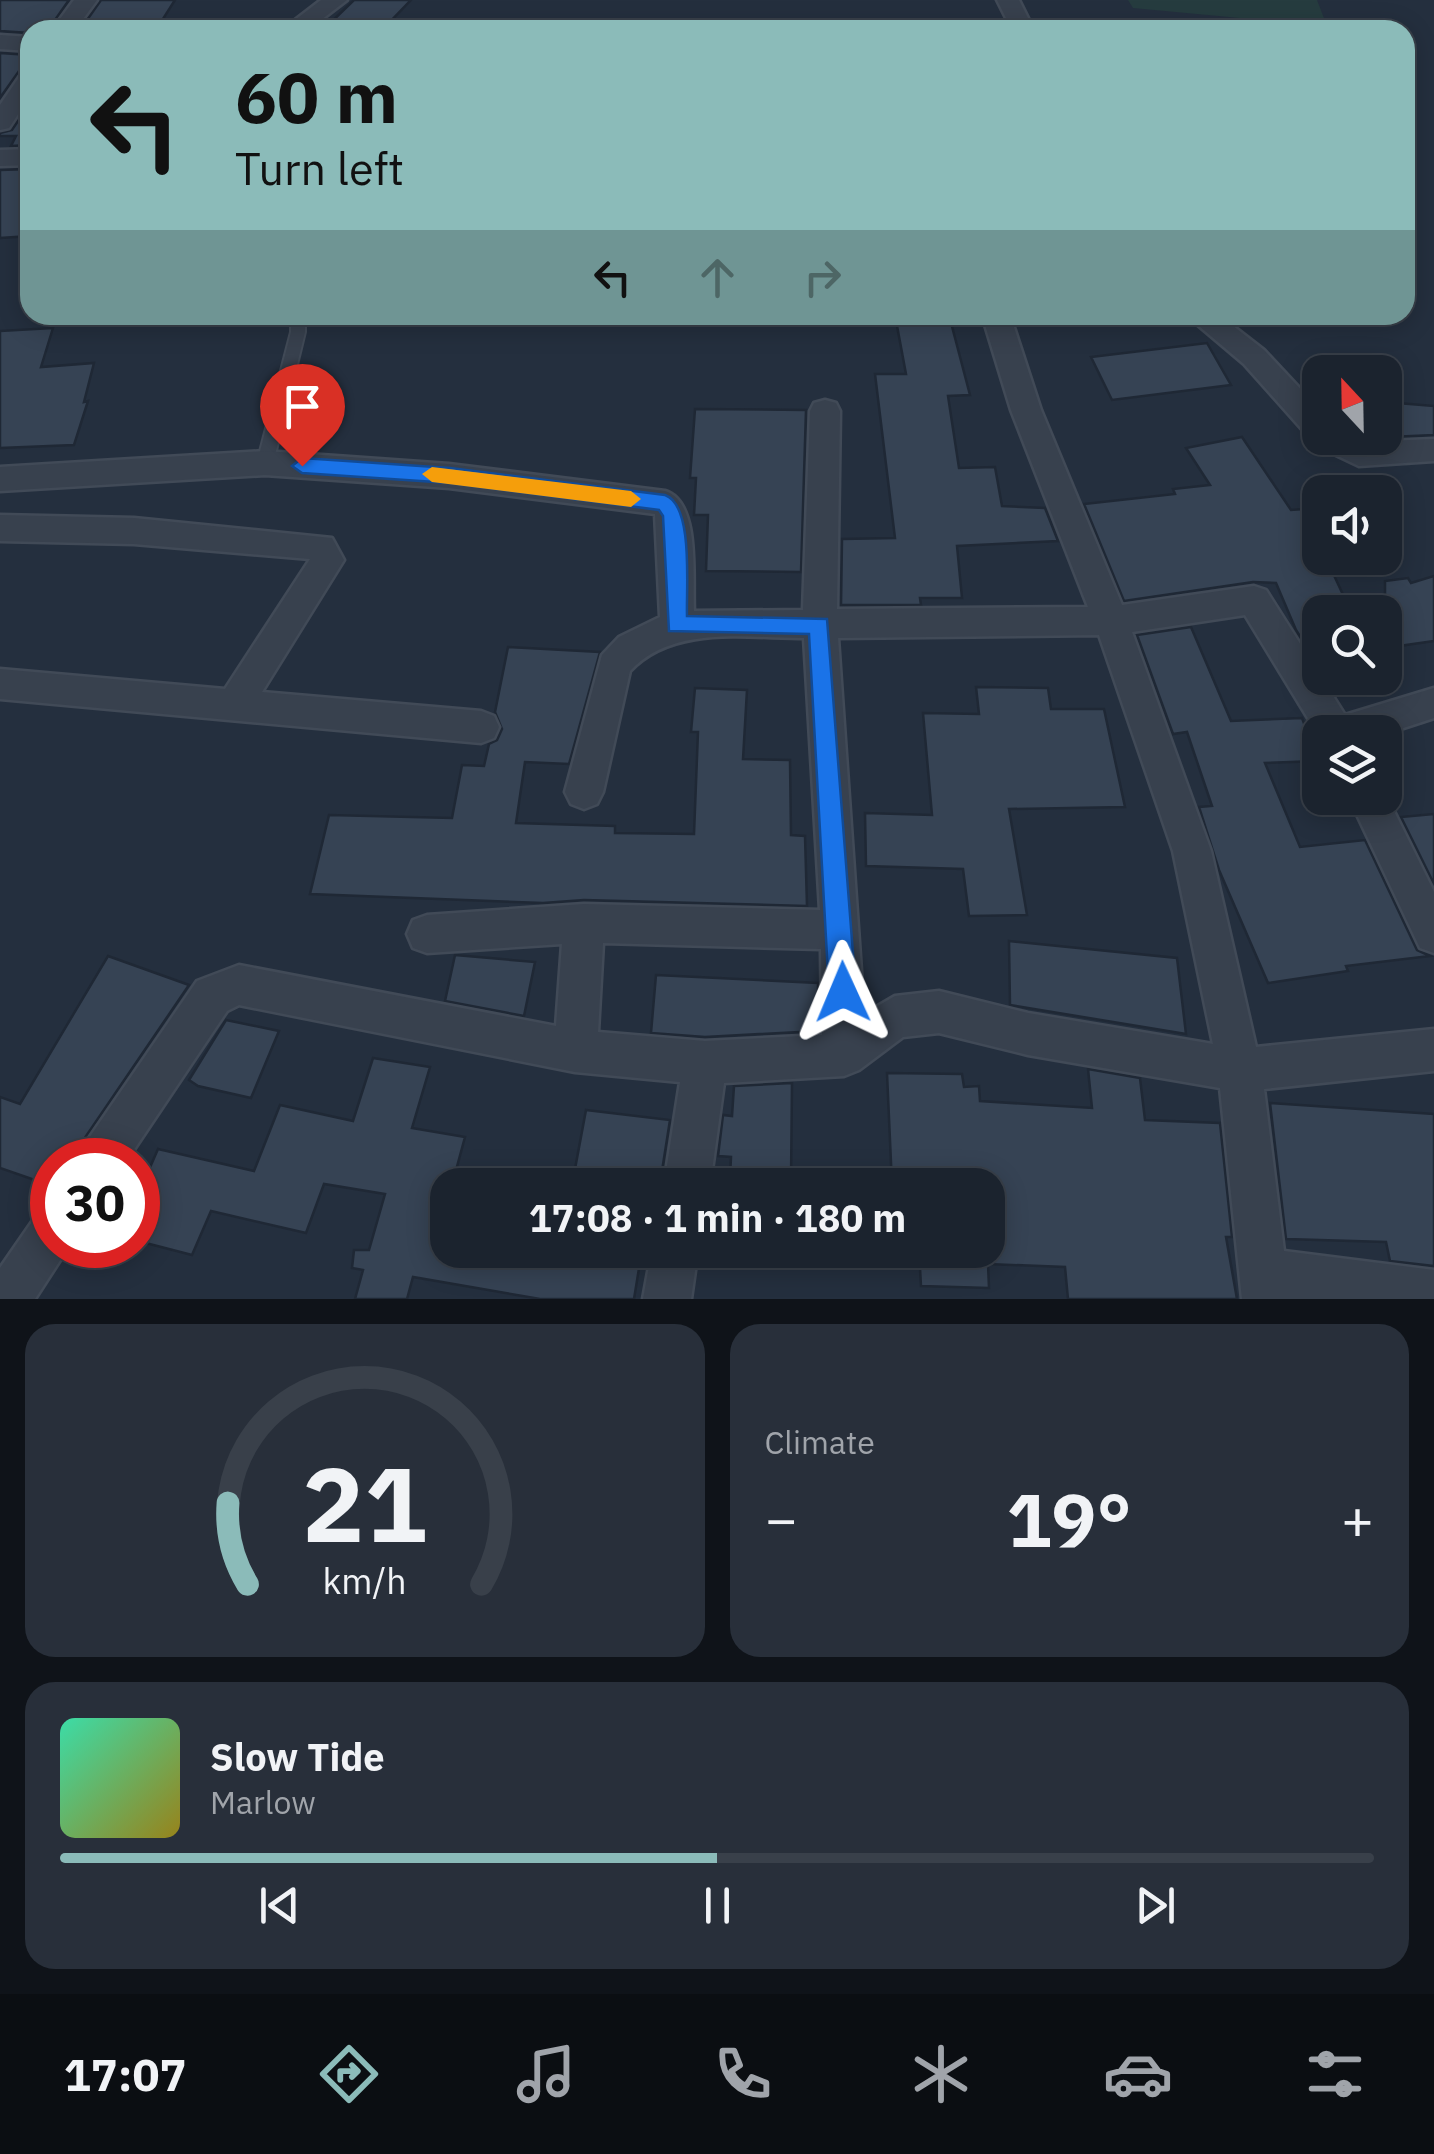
<!DOCTYPE html>
<html lang="en">
<head>
<meta charset="utf-8">
<style>
	:root { --surface:#1b232e; --page:#282f3a; --text:#f1f3f6; --muted:#a0a4aa; --line:#39404a; --accent:#8bbbb9 }
	body { margin:0; font-family:"IBM Plex Sans",sans-serif; background:var(--page); color:var(--text); height:100vh; display:flex; flex-direction:column; font-size:38px; white-space:nowrap }
	* { box-sizing:border-box; margin:0 }
	p { font-size:32px; color:var(--muted) }
	.icon { flex:none; width:55px; height:55px; fill:none; stroke:currentColor; stroke-width:2; stroke-linecap:round; stroke-linejoin:round }
	.map { position:relative; height:1299px; overflow:hidden }
	.details { display:flex; flex-direction:column; gap:25px; padding:25px; background:#0f1319; flex:1 }
	.details>* { flex:none }
	.banner { position:absolute; left:20px; top:20px; width:1395px; height:305px; border-radius:30px; box-shadow:0 5px 25px #0003,0 0 0 2px var(--line); background:#8bbbb9; color:#111; overflow:hidden }
	.needle { width:65px; rotate:338deg }
	.controls { position:absolute; left:1302px; top:355px; display:grid; gap:20px }
	.controls a { display:grid; place-items:center; width:100px; height:100px; border-radius:20px; background:var(--surface); box-shadow:0 5px 25px #0003,0 0 0 2px var(--line); font-size:50px }
	.speed { position:absolute; left:30px; top:1138px; display:flex; gap:20px; font-size:50px; font-weight:700; text-align:center }
	.speed>* { display:grid; place-content:center; width:130px; height:130px; border-radius:50%; background:var(--surface); box-shadow:0 5px 25px #0003,0 0 0 2px var(--line); line-height:1 }
	.speed .limit { border:15px solid #d22; background:#fff; color:#111 }
	.pin { position:absolute; display:grid; place-items:center; width:85px; height:85px; color:#fff; margin:-102px -42px; border-radius:50% 50% 50% 0; rotate:-45deg; box-shadow:0 0 10px #0007 }
	.pin .icon { rotate:45deg }
	.me { position:absolute; width:110px; margin:-55px; rotate:359deg; stroke-linejoin:round; filter:drop-shadow(0 0 8px #0008) }
	.turn { display:flex; align-items:center; gap:35px; height:210px; padding:0 50px; font-size:45px }
	.turn .icon { width:130px; height:130px; stroke-width:2.5 }
	.turn b { display:block; font-size:70px; line-height:85px }
	.lanes { display:flex; align-items:center; height:95px; padding:0 50px; background:#0003; justify-content:center; gap:50px; direction:ltr }
	.lanes .off { opacity:.35 }
	.big { font-size:75px; font-weight:700; line-height:1.1 }
	.details .tile { flex:1; display:flex; flex-direction:column; justify-content:center; gap:15px; min-width:0; padding:0 35px; border-radius:30px; background:var(--page) }
	.details .dial { align-items:center; gap:0 }
	.dial svg { height:260px; overflow:visible; fill:none; stroke:var(--line); stroke-width:7; stroke-linecap:round; text-anchor:middle }
	.dial text { fill:var(--text); stroke:none }
	.song { display:flex; align-items:center; gap:30px }
	.cover { width:120px; height:120px; border-radius:15px; background:linear-gradient(135deg,hsl(160 70% 55%),hsl(50 70% 35%)) }
	.played { height:10px; border-radius:5px; background:linear-gradient(90deg,var(--accent) 50%,var(--line) 50%) }
	.keys { display:flex; justify-content:space-around; direction:ltr }
	.heat { display:flex; justify-content:space-between; align-items:center; font-size:55px; direction:ltr }
	.details .tiles { flex:1; display:grid; gap:25px; grid-template-columns:1fr 1fr }
	.tile:last-child { grid-column:span 2 }
	.trip { position:absolute; left:430px; top:1168px; width:575px; height:100px; border-radius:30px; background:var(--surface); box-shadow:0 5px 25px #0003,0 0 0 2px var(--line); font-weight:700; line-height:100px; text-align:center }
	.dock { display:flex; height:160px; justify-content:space-around; align-items:center; background:#0b0e12; color:var(--muted) }
	.dock .icon { width:70px; height:70px }
	.dock .current { color:var(--accent) }
	.dock b { font-size:45px; color:var(--text) }
	.map>svg:first-child { display:block }
	.green { fill:#263c3f }
	.building { fill:#364354; stroke:#1f2835; stroke-width:2.5 }
	.lines { fill:none; stroke-linecap:round; stroke-linejoin:round }
	.service-casing { stroke:#414a57; stroke-width:4 }
	.minor-casing { stroke:#414a57; stroke-width:5 }
	.service { fill:#38414e; fill-rule:evenodd }
	.minor { fill:#38414e; fill-rule:evenodd }
	.route { fill:#1a73e8; stroke:#114b97; stroke-width:2.5 }
	.slow { fill:#f59e0b }
</style>
</head>
<body>
<div class="map">
<svg width="1434" height="1299" viewBox="0 0 1434 1299">
	<rect width="100%" height="100%" fill="#242f3e"/>
	<!-- green -->
	<path class="green" d="M 1128,0 L 1317,0 L 1327,26 L 1133,8 Z"/>
	<!-- building -->
	<g class="building">
		<path d="M 0,0 L 69,0 L 48,30 L 30,30 L 30,33 L 0,31 Z"/>
		<path d="M 101,0 L 175,0 L 156,30 L 80,30 Z"/>
		<path d="M 354,0 L 411,0 L 382,30 L 323,30 Z"/>
		<path d="M 0,53 L 30,55 L 30,68 L 19,71 L 0,98 Z"/>
		<path d="M 30,103 L 30,145 L 11,146 L 16,136 L 0,136 L 0,133 L 12,130 Z"/>
		<path d="M 30,169 L 30,236 L 0,238 L 0,170 Z"/>
		<path d="M 895,315 L 949,315 L 970,395 L 948,396 L 959,468 L 995,467 L 1002,506 L 1045,508 L 1058,541 L 957,546 L 962,598 L 920,598 L 921,605 L 841,605 L 842,539 L 895,538 L 875,374 L 906,374 Z"/>
		<path d="M 53,328 L 41,367 L 94,363 L 84,402 L 88,401 L 74,445 L 0,448 L 0,331 Z"/>
		<path d="M 1207,343 L 1231,385 L 1112,400 L 1091,357 Z"/>
		<path d="M 1385,402 L 1434,406 L 1434,435 L 1390,437 L 1385,427 Z"/>
		<path d="M 695,409 L 806,410 L 801,572 L 706,571 L 708,515 L 694,515 L 696,478 L 690,478 Z"/>
		<path d="M 1242,437 L 1291,510 L 1304,509 L 1320,544 L 1320,558 L 1326,558 L 1351,612 L 1320,612 L 1320,668 L 1296,630 L 1276,583 L 1253,582 L 1124,601 L 1084,504 L 1175,494 L 1173,489 L 1210,485 L 1186,448 Z"/>
		<path d="M 1434,576 L 1434,641 L 1385,648 L 1385,581 L 1408,578 L 1411,583 Z"/>
		<path d="M 1191,627 L 1231,721 L 1302,718 L 1318,761 L 1265,763 L 1300,847 L 1365,840 L 1417,950 L 1430,956 L 1346,966 L 1348,971 L 1268,983 L 1219,870 L 1199,807 L 1212,806 L 1187,732 L 1173,734 L 1137,635 Z"/>
		<path d="M 508,647 L 600,652 L 569,764 L 525,762 L 516,823 L 615,826 L 615,833 L 694,834 L 698,732 L 691,732 L 695,688 L 747,690 L 743,759 L 790,760 L 791,835 L 805,836 L 807,906 L 584,900 L 543,903 L 310,894 L 329,815 L 452,818 L 462,765 L 484,766 L 489,744 L 497,740 L 502,729 L 495,712 Z"/>
		<path d="M 976,687 L 1048,688 L 1051,709 L 1104,709 L 1125,807 L 1009,809 L 1027,915 L 969,916 L 963,869 L 866,866 L 865,813 L 932,815 L 923,713 L 979,714 Z"/>
		<path d="M 1434,814 L 1434,884 L 1401,817 Z"/>
		<path d="M 1009,941 L 1177,958 L 1186,1034 L 1010,1005 Z"/>
		<path d="M 455,955 L 535,962 L 524,1016 L 445,1001 Z"/>
		<path d="M 108,956 L 189,985 L 82,1142 L 76,1160 L 52,1160 L 52,1186 L 0,1168 L 0,1097 L 20,1104 Z"/>
		<path d="M 656,975 L 818,983 L 818,1031 L 705,1037 L 651,1033 Z"/>
		<path d="M 226,1020 L 279,1031 L 251,1098 L 198,1086 L 189,1080 Z"/>
		<path d="M 373,1058 L 430,1067 L 412,1128 L 465,1137 L 452,1185 L 448,1185 L 448,1202 L 435,1250 L 642,1250 L 634,1299 L 540,1299 L 413,1277 L 407,1299 L 355,1299 L 363,1270 L 352,1268 L 354,1250 L 369,1250 L 385,1194 L 324,1184 L 306,1233 L 211,1211 L 192,1255 L 138,1241 L 138,1195 L 158,1149 L 254,1171 L 280,1105 L 353,1121 Z"/>
		<path d="M 1088,1069 L 1140,1078 L 1145,1120 L 1220,1123 L 1232,1237 L 1226,1237 L 1237,1299 L 1068,1299 L 1065,1267 L 988,1264 L 989,1288 L 921,1286 L 919,1250 L 988,1250 L 988,1185 L 892,1185 L 887,1073 L 962,1074 L 964,1087 L 979,1086 L 980,1101 L 1092,1108 Z"/>
		<path d="M 792,1083 L 791,1180 L 730,1178 L 731,1157 L 718,1156 L 723,1115 L 732,1116 L 734,1086 Z"/>
		<path d="M 1270,1103 L 1434,1114 L 1434,1266 L 1390,1261 L 1386,1242 L 1286,1239 Z"/>
		<path d="M 586,1110 L 670,1120 L 662,1171 L 648,1169 L 645,1185 L 572,1185 Z"/>
	</g>
	<g class="lines">
		<!-- service casing -->
		<g class="service-casing">
			<path id="service" d="M 291,315 L 305,315 L 305,332 L 273,463 L 265,469 L 257,463 L 291,332 Z"/>
		</g>
		<!-- minor casing -->
		<g class="minor-casing">
			<g id="minor">
				<path d="M 74,0 L 97,0 L 75,30 L 52,30 Z"/>
				<path d="M 321,0 L 347,0 L 308,30 L 282,30 Z"/>
				<path d="M 997,0 L 1019,0 L 1034,30 L 1012,30 Z"/>
				<path d="M 0,35 L 30,37 L 30,51 L 0,49 Z"/>
				<path d="M 30,71 L 30,96 L 9,128 L 0,130 L 0,105 L 22,73 Z"/>
				<path d="M 30,149 L 30,165 L 0,166 L 0,150 Z"/>
				<path d="M 982,315 L 1010,315 L 1041,410 L 1122,605 L 1254,586 L 1266,590 L 1345,715 L 1434,688 L 1434,718 L 1385,734 L 1320,732 L 1320,738 L 1245,615 L 1132,632 L 1211,851 L 1256,1047 L 1434,1029 L 1434,1071 L 1264,1089 L 1284,1251 L 1434,1270 L 1434,1299 L 1242,1299 L 1220,1088 L 1028,1055 L 939,1033 L 903,1037 L 859,1070 L 844,1076 L 724,1083 L 710,1185 L 664,1185 L 680,1082 L 575,1072 L 239,1005 L 227,1011 L 127,1160 L 79,1160 L 85,1144 L 197,981 L 239,965 L 556,1026 L 562,944 L 427,953 L 413,948 L 407,934 L 413,920 L 427,915 L 584,904 L 820,910 L 804,638 C 745,638 673,625 630,671 L 603,792 L 597,804 L 584,809 L 571,804 L 565,792 L 602,655 L 619,637 L 660,617 L 655,514 L 449,488 L 265,475 L 0,491 L 0,467 L 265,451 L 449,464 L 665,491 C 701,502 692,578 694,611 L 803,610 L 810,411 L 814,403 L 825,400 L 836,403 L 840,411 L 837,609 L 1088,607 L 1011,410 ZM 1099,635 L 1173,851 L 1213,1044 L 1028,1013 L 939,991 L 895,996 L 864,1014 L 838,638 ZM 603,943 L 821,949 L 822,1035 L 705,1041 L 598,1032 Z"/>
				<path d="M 1186,315 L 1219,315 L 1264,350 L 1320,410 L 1320,438 L 1354,438 L 1363,442 L 1434,439 L 1434,461 L 1359,466 L 1317,446 L 1244,364 Z"/>
				<path d="M 0,515 L 134,518 L 332,538 L 344,560 L 262,692 L 481,711 L 494,716 L 499,727 L 494,738 L 481,743 L 0,699 L 0,669 L 225,689 L 310,559 L 134,544 L 0,541 Z"/>
				<path d="M 1385,793 L 1434,892 L 1434,953 L 1420,948 L 1349,798 L 1385,798 Z"/>
				<path d="M 52,1209 L 52,1245 L 70,1245 L 68,1248 L 35,1299 L 0,1299 L 0,1268 L 36,1216 Z"/>
				<path d="M 652,1250 L 698,1250 L 691,1299 L 643,1299 Z"/>
			</g>
		</g>
		<!-- service -->
		<use href="#service" class="service"/>
		<!-- minor -->
		<use href="#minor" class="minor"/>
	</g>
	<!-- route -->
	<path class="route" d="M 302,458 L 450,468 L 665,495 C 694,505 686,588 687,616 L 827,619 L 856,992 L 852,1002 L 843,1006 L 833,1002 L 829,992 L 809,634 L 669,631 L 663,516 L 659,510 L 450,483 L 302,473 L 292,466 Z"/>
	<!-- slow -->
	<path class="slow" d="M 432,467 L 631,491 L 641,499 L 631,507 L 432,482 L 422,474 Z"/>
</svg>
<div class="controls">
<a><svg class="needle" viewBox="-14 -14 28 28"><path d="M0-13l5 13h-10z" fill="#e53935"/><path d="M0 13l5-13h-10z" fill="#a0a4aa"/></svg></a>
<a><svg class="icon" aria-label="sound" viewBox="0 0 24 24"><path d="M4 9h4l5-4v14l-5-4H4zM17 9q2 3 0 6"/></svg></a>
<a><svg class="icon" aria-label="search" viewBox="0 0 24 24"><circle cx="10" cy="10" r="6"/><path d="M15 15l6 6"/></svg></a>
<a><svg class="icon" aria-label="layers" viewBox="0 0 24 24"><path d="M12 4l9 5-9 5-9-5zM3 14l9 5 9-5"/></svg></a>
</div>
<div class="speed"><div class="limit">30</div></div>
<div class="pin" style="left:302px;top:466px;background:#d93025"><svg class="icon" aria-label="arrive" viewBox="0 0 24 24"><path d="M6 21V4h12l-3 4 3 4H6"/></svg></div>
<svg class="me" style="left:843px;top:992px" viewBox="-20 -20 40 40"><path d="M0-17L14 15 0 8-14 15z" fill="#1a73e8" stroke="#fff" stroke-width="4"/></svg>
<div class="trip">17:08 · 1 min · 180 m</div>
<div class="banner">
<div class="turn"><svg class="icon" aria-label="left" viewBox="0 0 24 24"><path d="M17 20v-9H6M10 6l-5 5 5 5"/></svg><div><b>60 m</b>Turn left</div></div>
<div class="lanes"><svg class="icon" aria-label="left" viewBox="0 0 24 24"><path d="M17 20v-9H6M10 6l-5 5 5 5"/></svg><svg class="icon off" aria-label="ahead" viewBox="0 0 24 24"><path d="M12 20V5M6 11l6-6 6 6"/></svg><svg class="icon off" aria-label="right" viewBox="0 0 24 24"><path d="M7 20v-9h11M14 6l5 5-5 5"/></svg></div>
</div>
</div>
<section class="details">
<div class="tiles">
<div class="tile dial"><svg viewBox="0 0 100 80">
<path d="M14 69A42 42 0 1 1 86 69"/>
<path d="M14 69A42 42 0 0 1 8 44" stroke="#8bbbb9"/>
<text x="50" y="56" font-size="32" font-weight="700">21</text>
<text x="50" y="72" font-size="11">km/h</text>
</svg></div>
<div class="tile"><p>Climate</p>
<div class="heat"><a>−</a><b class="big">19°</b><a>+</a></div>
</div>
<div class="tile">
<div class="song"><i class="cover"></i><div><b>Slow Tide</b><p>Marlow</p></div></div>
<div class="played"></div>
<div class="keys"><svg class="icon" aria-label="previous" viewBox="0 0 24 24"><path d="M18 5L8 12l10 7zM5 5v14"/></svg><svg class="icon" aria-label="pause" viewBox="0 0 24 24"><path d="M8 5v14M16 5v14"/></svg><svg class="icon" aria-label="next" viewBox="0 0 24 24"><path d="M6 5l10 7-10 7zM19 5v14"/></svg></div>
</div>
</div>
</section>
<nav class="dock">
<b>17:07</b>
<svg class="icon current" aria-label="directions" viewBox="0 0 24 24"><path d="M12 3l9 9-9 9-9-9zM9 14v-3h6M13 9l2 2-2 2"/></svg>
<svg class="icon" aria-label="music" viewBox="0 0 24 24"><path d="M9 18V5l10-2v13"/><circle cx="6" cy="18" r="3"/><circle cx="16" cy="16" r="3"/></svg>
<svg class="icon" aria-label="phone" viewBox="0 0 24 24"><path d="M5 4h4l2 5-3 2q2 4 5 5l2-3 5 2v4C11 20 4 13 5 4z"/></svg>
<svg class="icon" aria-label="climate" viewBox="0 0 24 24"><path d="M12 3v18M4 7l16 10M4 17L20 7"/></svg>
<svg class="icon" aria-label="car" viewBox="0 0 24 24"><path d="M5 17H2v-5l4-1 3-4h7l3 4 3 1v5h-3M9 17h6M6 11h13"/><circle cx="7" cy="17" r="2"/><circle cx="17" cy="17" r="2"/></svg>
<svg class="icon" aria-label="filters" viewBox="0 0 24 24"><path d="M4 7h16M4 17h16"/><circle cx="9" cy="7" r="2"/><circle cx="15" cy="17" r="2"/></svg>
</nav>
</body>
</html>
